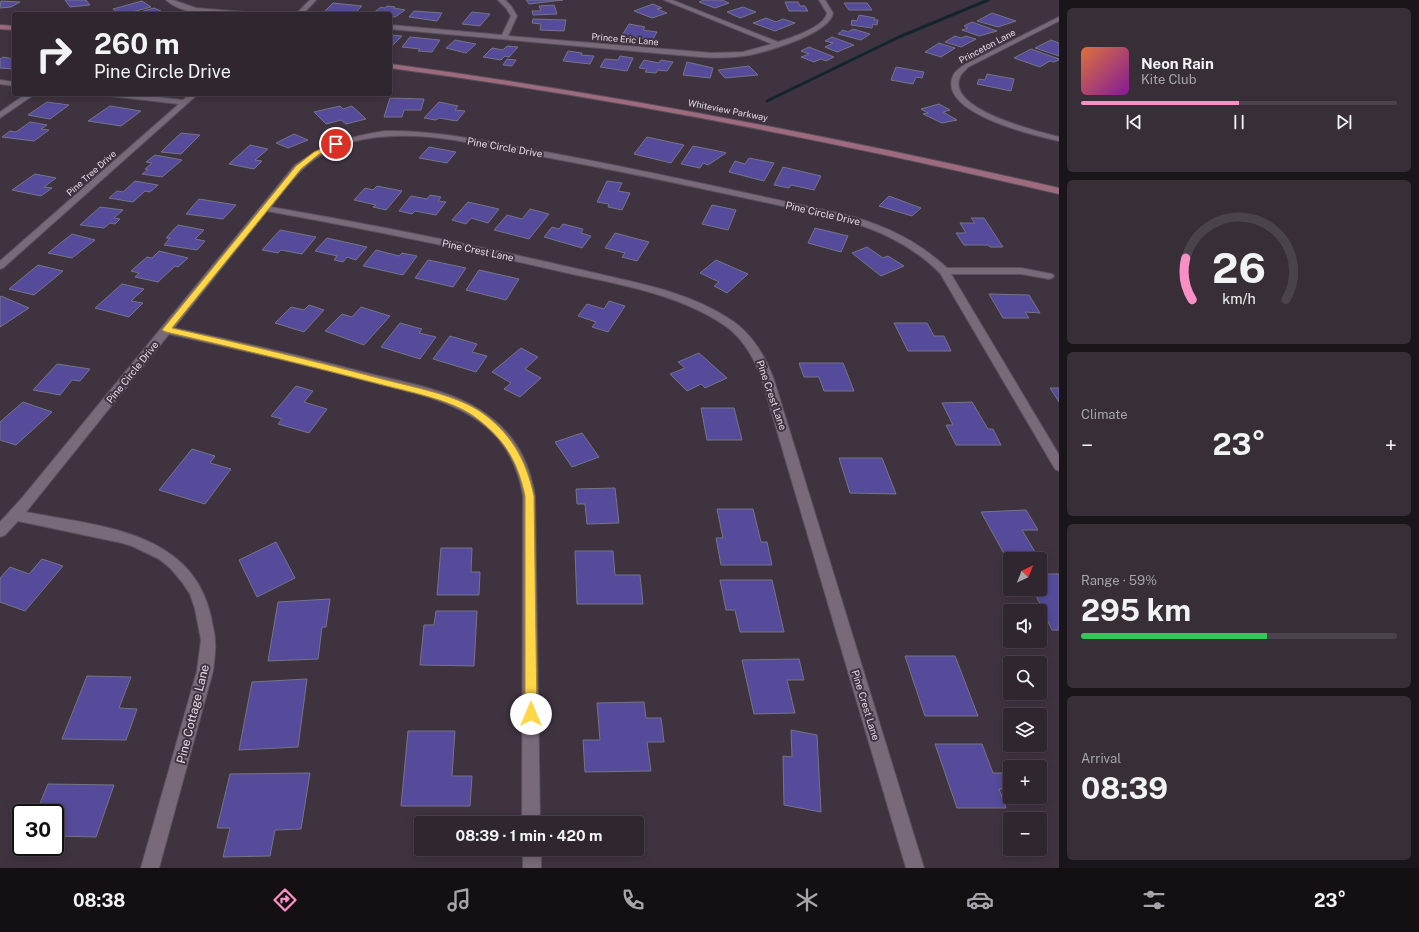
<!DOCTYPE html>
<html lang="en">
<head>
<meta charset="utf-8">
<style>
	:root { --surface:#2f2630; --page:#372e38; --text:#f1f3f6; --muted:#a7a5ab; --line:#4a434c; --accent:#fa8fc6 }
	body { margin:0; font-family:"Public Sans",sans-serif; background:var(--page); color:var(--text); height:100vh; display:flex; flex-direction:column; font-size:15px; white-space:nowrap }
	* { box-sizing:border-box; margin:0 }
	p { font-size:13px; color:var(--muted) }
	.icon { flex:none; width:22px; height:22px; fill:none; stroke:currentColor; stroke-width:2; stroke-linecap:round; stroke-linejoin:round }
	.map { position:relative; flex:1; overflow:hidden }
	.side { display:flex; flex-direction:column; gap:8px; padding:8px; background:#1a151a; width:360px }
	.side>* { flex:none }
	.top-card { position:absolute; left:12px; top:12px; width:380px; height:84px; border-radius:4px; box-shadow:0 2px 10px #0003,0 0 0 1px var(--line); background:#2f2630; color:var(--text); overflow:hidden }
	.needle { width:26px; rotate:43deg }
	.fabs { position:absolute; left:1003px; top:552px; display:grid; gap:8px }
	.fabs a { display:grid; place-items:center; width:44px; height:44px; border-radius:4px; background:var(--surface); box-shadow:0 2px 10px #0003,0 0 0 1px var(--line); font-size:20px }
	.speed { position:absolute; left:12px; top:804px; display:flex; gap:8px; font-size:20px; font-weight:700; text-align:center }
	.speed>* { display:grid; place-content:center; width:52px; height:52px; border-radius:50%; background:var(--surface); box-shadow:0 2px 10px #0003,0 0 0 1px var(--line); line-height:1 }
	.speed .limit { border:2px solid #111; border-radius:6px; background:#fff; color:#111 }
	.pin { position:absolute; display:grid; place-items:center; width:34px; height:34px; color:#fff; margin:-17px; border:2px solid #fff; border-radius:50%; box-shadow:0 1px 4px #0007 }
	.me { position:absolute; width:44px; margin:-22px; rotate:0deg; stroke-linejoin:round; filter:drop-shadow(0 0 3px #0008) }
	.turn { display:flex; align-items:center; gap:14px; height:84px; padding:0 16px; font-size:18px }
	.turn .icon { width:52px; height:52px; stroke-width:2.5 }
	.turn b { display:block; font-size:28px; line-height:34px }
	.big { font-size:30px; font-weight:700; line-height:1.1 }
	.side .card { flex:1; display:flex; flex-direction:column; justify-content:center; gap:6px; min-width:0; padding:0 14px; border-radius:6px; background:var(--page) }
	.side .dial { align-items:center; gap:0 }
	.dial svg { height:104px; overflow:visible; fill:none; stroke:var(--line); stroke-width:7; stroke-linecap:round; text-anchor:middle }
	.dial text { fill:var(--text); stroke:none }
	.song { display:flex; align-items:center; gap:12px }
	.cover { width:48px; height:48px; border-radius:6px; background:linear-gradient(135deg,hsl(20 70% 55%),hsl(290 70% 35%)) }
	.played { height:4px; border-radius:2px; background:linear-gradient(90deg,var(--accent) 50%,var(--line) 50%) }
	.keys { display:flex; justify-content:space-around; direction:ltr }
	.heat { display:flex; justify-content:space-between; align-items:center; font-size:22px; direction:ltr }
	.charge { height:6px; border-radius:3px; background:linear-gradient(90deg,#34c759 59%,var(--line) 0) }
	.trip { position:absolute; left:414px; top:816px; width:230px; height:40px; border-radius:4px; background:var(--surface); box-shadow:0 2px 10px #0003,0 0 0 1px var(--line); font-weight:700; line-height:40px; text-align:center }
	.tab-bar { display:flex; height:64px; justify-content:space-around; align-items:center; background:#130f13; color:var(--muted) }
	.tab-bar .icon { width:28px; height:28px }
	.tab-bar .active { color:var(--accent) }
	.tab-bar b { font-size:18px; color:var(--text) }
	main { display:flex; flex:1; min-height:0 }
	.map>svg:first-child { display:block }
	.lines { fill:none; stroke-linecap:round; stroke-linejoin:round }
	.stream { stroke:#14252a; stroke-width:3 }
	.building { fill:#564b9a; stroke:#757487 }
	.street-casing { stroke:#5b505c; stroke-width:2 }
	.secondary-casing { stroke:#5b505c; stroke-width:2 }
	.street { fill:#786a79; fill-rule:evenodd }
	.secondary { fill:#9e6b7e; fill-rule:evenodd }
	.route { fill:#ffd54a; stroke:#a68a30 }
	.labels { text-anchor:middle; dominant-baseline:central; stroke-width:4; stroke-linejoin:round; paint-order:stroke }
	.far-street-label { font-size:9px; fill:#e3dbe3; stroke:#3f3340 }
	.street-label { font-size:10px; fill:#e3dbe3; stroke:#3f3340 }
	.near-street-label { font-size:12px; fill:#e3dbe3; stroke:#3f3340 }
</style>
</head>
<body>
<main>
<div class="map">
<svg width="1059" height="868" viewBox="0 0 1059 868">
	<rect width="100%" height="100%" fill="#3f3340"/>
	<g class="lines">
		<!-- stream -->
		<path class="stream" d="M 767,101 L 899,37 L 988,0"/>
	</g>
	<!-- building -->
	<g class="building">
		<path d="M 65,0 L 86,0 L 90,5 L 70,7 Z"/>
		<path d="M 526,0 L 563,0 L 529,4 Z"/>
		<path d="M 704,0 L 722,0 L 729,3 L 715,8 L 699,2 Z"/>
		<path d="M 1,1 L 20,2 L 11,7 L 0,8 Z"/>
		<path d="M 142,1 L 151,7 L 124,14 L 119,14 L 113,9 Z"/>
		<path d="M 785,2 L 798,2 L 800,6 L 805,6 L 808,11 L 789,11 Z"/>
		<path d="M 333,3 L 362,6 L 354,14 L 324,12 Z"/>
		<path d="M 844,3 L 867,3 L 872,10 L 849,10 Z"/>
		<path d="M 653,4 L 662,8 L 657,9 L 667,13 L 652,18 L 634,11 Z"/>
		<path d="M 554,5 L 557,14 L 533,15 L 532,11 L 541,11 L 539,6 Z"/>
		<path d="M 387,6 L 395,7 L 394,8 L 405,10 L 395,17 L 390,16 L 390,14 L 373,13 L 381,7 L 385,8 Z"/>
		<path d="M 743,7 L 756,12 L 740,18 L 727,12 Z"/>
		<path d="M 154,8 L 161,11 L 156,12 L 159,14 L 137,13 Z"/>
		<path d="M 414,11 L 442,13 L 437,21 L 409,17 Z"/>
		<path d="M 472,12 L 490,14 L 480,26 L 462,24 Z"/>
		<path d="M 992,13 L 1016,21 L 998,27 L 977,21 Z"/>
		<path d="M 859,15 L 875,18 L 874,20 L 878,20 L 877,25 L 873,24 L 872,28 L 851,25 L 852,20 L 857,21 Z"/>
		<path d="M 766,18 L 776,22 L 783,19 L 795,23 L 775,31 L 753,23 Z"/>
		<path d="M 533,19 L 566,20 L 564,31 L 540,30 L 541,24 L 532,23 Z"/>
		<path d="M 972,22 L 997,31 L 979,36 L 962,30 L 968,28 L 964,26 Z"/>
		<path d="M 629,24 L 645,27 L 643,30 L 657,32 L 653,39 L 621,37 Z"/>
		<path d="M 853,29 L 870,34 L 861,40 L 838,34 L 843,30 L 848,32 Z"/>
		<path d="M 390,35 L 402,36 L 392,46 L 390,46 Z"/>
		<path d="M 955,36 L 961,38 L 966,36 L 976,39 L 961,47 L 945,42 Z"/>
		<path d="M 410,37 L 440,40 L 432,52 L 418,51 L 420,49 L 402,47 Z"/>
		<path d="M 832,37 L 854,45 L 837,52 L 825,47 L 833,43 L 825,41 Z"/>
		<path d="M 455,40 L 476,44 L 466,53 L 446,48 Z"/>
		<path d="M 1051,40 L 1059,43 L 1059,56 L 1035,48 Z"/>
		<path d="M 939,43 L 955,48 L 941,57 L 925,52 Z"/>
		<path d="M 507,46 L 518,47 L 509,57 L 505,56 L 501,60 L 483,57 L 492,48 L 503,50 Z"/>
		<path d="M 809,47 L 834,57 L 826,61 L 821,59 L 814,62 L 801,57 L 809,54 L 801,51 Z"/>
		<path d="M 1031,49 L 1059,59 L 1059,60 L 1054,62 L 1050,61 L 1040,67 L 1014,58 Z"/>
		<path d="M 568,51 L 582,53 L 581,55 L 594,56 L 590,64 L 563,61 Z"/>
		<path d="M 620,56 L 633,58 L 627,71 L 600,67 L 605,59 L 618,60 Z"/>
		<path d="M 3,57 L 14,59 L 14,69 L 0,68 L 0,59 Z"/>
		<path d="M 507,59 L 516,60 L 512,66 L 503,65 Z"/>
		<path d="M 644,60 L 659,63 L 661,60 L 673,62 L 667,71 L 658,70 L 656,73 L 645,72 L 647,69 L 639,68 Z"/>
		<path d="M 687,62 L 713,68 L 710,78 L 683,75 Z"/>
		<path d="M 749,66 L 758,75 L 725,78 L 718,70 Z"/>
		<path d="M 896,67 L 924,72 L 922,78 L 916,77 L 913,84 L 891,80 Z"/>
		<path d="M 987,74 L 1014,79 L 1011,91 L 977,84 L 979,79 L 985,80 Z"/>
		<path d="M 390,98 L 424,99 L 421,110 L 404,110 L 402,117 L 384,117 Z"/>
		<path d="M 47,102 L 69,105 L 50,119 L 28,115 Z"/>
		<path d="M 439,102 L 458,106 L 455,110 L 465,111 L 457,121 L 439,118 L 436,120 L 424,118 Z"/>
		<path d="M 939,104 L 950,110 L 943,112 L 957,120 L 942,123 L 923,114 L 928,113 L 921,109 Z"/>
		<path d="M 110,106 L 141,111 L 121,126 L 88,121 Z"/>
		<path d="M 340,106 L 343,109 L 352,106 L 366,119 L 346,124 L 341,120 L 326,124 L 314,112 Z"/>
		<path d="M 30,122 L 47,125 L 41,129 L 49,130 L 34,141 L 2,137 L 10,131 L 16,132 Z"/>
		<path d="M 181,133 L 200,135 L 181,154 L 161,152 Z"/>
		<path d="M 294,134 L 308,140 L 288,148 L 276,143 Z"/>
		<path d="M 647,137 L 684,145 L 671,163 L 634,154 Z"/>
		<path d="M 250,145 L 268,149 L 255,160 L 262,161 L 254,169 L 229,164 Z"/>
		<path d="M 693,146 L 723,152 L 726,153 L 708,165 L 703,163 L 700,168 L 681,164 Z"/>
		<path d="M 429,147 L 456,152 L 447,163 L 419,158 Z"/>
		<path d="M 155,155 L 182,160 L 162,177 L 142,174 L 148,170 L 145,169 L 152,163 L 146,162 Z"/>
		<path d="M 749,158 L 774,163 L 764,181 L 729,172 L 735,161 L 745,164 Z"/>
		<path d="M 783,167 L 821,176 L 814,190 L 791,185 L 789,188 L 774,185 Z"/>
		<path d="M 35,174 L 56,178 L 44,187 L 52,188 L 41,196 L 12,190 Z"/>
		<path d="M 135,181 L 158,185 L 150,192 L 145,191 L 133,202 L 109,198 L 117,191 L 123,192 Z"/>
		<path d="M 607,181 L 622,183 L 618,191 L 630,193 L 622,210 L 608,207 L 609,204 L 597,202 Z"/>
		<path d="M 377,186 L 402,191 L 386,210 L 373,207 L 376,205 L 354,200 L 365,188 L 373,190 Z"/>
		<path d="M 430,195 L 441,197 L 438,201 L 446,202 L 436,215 L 415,211 L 412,214 L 399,211 L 411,196 L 427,199 Z"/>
		<path d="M 889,196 L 921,208 L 912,216 L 879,206 Z"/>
		<path d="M 199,199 L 236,205 L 223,219 L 186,214 Z"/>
		<path d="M 468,202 L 499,209 L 488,223 L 471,218 L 466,224 L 452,220 Z"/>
		<path d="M 712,205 L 736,210 L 728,230 L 702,224 Z"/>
		<path d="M 100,207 L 123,210 L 114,218 L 120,219 L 115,224 L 110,223 L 104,228 L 80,225 Z"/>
		<path d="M 530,209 L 549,214 L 529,239 L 494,230 L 507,215 L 522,219 Z"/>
		<path d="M 971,218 L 984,218 L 1003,247 L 990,247 L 988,245 L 964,245 L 956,233 L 966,233 L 960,223 L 975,223 Z"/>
		<path d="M 563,224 L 583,229 L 581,233 L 591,236 L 582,248 L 544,237 L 552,227 L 559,229 Z"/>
		<path d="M 178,225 L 204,230 L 195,239 L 205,241 L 197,250 L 164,245 L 170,238 L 166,238 Z"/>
		<path d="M 815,228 L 848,236 L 841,252 L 808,243 Z"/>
		<path d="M 280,230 L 316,237 L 302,254 L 281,250 L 278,253 L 262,250 Z"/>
		<path d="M 615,233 L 649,242 L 637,261 L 622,257 L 625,253 L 605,248 Z"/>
		<path d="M 72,234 L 95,240 L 72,258 L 48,253 Z"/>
		<path d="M 327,238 L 367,247 L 356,260 L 347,257 L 343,262 L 334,260 L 337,256 L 315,251 Z"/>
		<path d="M 867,247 L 883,258 L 888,256 L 904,266 L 881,276 L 852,253 Z"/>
		<path d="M 376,250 L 399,256 L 402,253 L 417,256 L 403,275 L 363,266 Z"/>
		<path d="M 159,251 L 188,258 L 178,267 L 175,266 L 158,282 L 135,277 L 139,273 L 131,271 L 147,257 L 152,258 Z"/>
		<path d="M 428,260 L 466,268 L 453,287 L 415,278 Z"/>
		<path d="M 716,260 L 748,274 L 727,293 L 714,286 L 719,282 L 700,273 Z"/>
		<path d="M 38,265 L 63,271 L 34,295 L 9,289 Z"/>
		<path d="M 479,270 L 519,279 L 506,300 L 466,290 Z"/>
		<path d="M 122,284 L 144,289 L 131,301 L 143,303 L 129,317 L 95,308 Z"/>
		<path d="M 989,294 L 1029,295 L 1040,313 L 1025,312 L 1029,318 L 1003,318 Z"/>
		<path d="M 1,296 L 29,308 L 0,327 L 0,297 Z"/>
		<path d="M 609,301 L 625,306 L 608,332 L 592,327 L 596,322 L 578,316 L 587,304 L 604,309 Z"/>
		<path d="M 309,305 L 324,310 L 304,332 L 275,323 L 291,307 L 304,310 Z"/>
		<path d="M 361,307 L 390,316 L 364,345 L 325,331 L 342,314 L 352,317 Z"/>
		<path d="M 400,323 L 422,329 L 419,333 L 436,337 L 420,359 L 381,347 Z"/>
		<path d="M 894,323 L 927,323 L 934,336 L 944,336 L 951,351 L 908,351 Z"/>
		<path d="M 450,336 L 477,344 L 472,352 L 487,356 L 476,372 L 433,359 Z"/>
		<path d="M 521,348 L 538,357 L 525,369 L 541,378 L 520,397 L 504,389 L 511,383 L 492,372 Z"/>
		<path d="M 699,353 L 727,378 L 705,388 L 701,384 L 687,391 L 670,374 L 685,368 L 678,362 Z"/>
		<path d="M 799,363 L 843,363 L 854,391 L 824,391 L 819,377 L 804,377 Z"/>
		<path d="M 57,364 L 90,369 L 80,381 L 72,380 L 60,395 L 33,390 Z"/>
		<path d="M 296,386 L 313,391 L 304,402 L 327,409 L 309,433 L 278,424 L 282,419 L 271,416 Z"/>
		<path d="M 1050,388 L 1059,388 L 1059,402 Z"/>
		<path d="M 23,402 L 52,412 L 16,445 L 0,440 L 0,422 Z"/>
		<path d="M 972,402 L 988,429 L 993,429 L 1001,445 L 956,445 L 946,425 L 953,425 L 942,403 Z"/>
		<path d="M 701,408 L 734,408 L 742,440 L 707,440 Z"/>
		<path d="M 582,433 L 599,457 L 572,467 L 555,442 Z"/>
		<path d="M 192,449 L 215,456 L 210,463 L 231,469 L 205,504 L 159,490 Z"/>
		<path d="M 839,458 L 882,458 L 896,494 L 850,493 Z"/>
		<path d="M 615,488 L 619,523 L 587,524 L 585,504 L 577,504 L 576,489 Z"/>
		<path d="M 717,509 L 753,509 L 761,542 L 767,542 L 772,565 L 721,565 L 716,538 L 723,538 Z"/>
		<path d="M 1026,510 L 1038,530 L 1022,530 L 1038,557 L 1007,559 L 981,512 Z"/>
		<path d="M 276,542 L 295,578 L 257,597 L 239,560 Z"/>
		<path d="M 441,548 L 472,548 L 471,572 L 480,572 L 479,595 L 437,595 Z"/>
		<path d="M 575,551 L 613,551 L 615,575 L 640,575 L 643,604 L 577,604 Z"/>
		<path d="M 42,559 L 63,566 L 25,611 L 0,602 L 0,578 L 10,567 L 29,574 Z"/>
		<path d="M 1040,574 L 1059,574 L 1059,630 L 1052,630 L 1033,589 L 1040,589 Z"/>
		<path d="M 720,580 L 772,580 L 784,632 L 740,632 L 735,610 L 726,610 Z"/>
		<path d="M 330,599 L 326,627 L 322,627 L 318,659 L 268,661 L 278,602 Z"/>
		<path d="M 436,611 L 477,611 L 474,666 L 420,665 L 424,625 L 434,625 Z"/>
		<path d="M 905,656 L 955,656 L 978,716 L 925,716 Z"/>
		<path d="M 799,659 L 804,680 L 787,680 L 795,713 L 754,714 L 742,660 Z"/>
		<path d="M 87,676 L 131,677 L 119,708 L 137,709 L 126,740 L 62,739 Z"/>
		<path d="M 307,679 L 298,747 L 239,750 L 252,682 Z"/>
		<path d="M 644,702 L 646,718 L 661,718 L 664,742 L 647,742 L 651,771 L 585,772 L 583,740 L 600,740 L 597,703 Z"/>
		<path d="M 791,730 L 817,735 L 821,812 L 784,805 L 783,756 L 792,757 Z"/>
		<path d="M 408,731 L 455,731 L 452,776 L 472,776 L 470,806 L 401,806 Z"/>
		<path d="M 935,744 L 982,744 L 993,773 L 1005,773 L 1010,786 L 1010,789 L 999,789 L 1006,808 L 957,808 Z"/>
		<path d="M 310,773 L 301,829 L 275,830 L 270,856 L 223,857 L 230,828 L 217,828 L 230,774 Z"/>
		<path d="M 48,784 L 114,785 L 96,837 L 55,836 L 55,813 L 36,813 Z"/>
	</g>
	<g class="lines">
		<!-- street casing -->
		<g class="street-casing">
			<g id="street">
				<path d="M 166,0 L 173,0 L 196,8 L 244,12 L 247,14 C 222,14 186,18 166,0 Z"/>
				<path d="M 310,0 L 316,0 L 303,14 L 296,14 Z"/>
				<path d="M 498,0 L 505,0 L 511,6 L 517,16 L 508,36 L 712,53 L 743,52 L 772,44 L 664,0 L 672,0 L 778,42 C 791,38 825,27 827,13 L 819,0 L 825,0 L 833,13 C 830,34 763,53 744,56 C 729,58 715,58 700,57 L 390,29 L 390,25 L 502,35 L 511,16 L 506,8 Z"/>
				<path d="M 1059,17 L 1059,21 L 968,67 C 966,70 961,73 960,77 C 945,109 1039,132 1059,137 L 1059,141 C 1036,136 937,113 953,76 C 955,71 960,68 964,65 Z"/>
				<path d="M 0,80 L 14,82 L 14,86 L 0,84 Z"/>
				<path d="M 26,94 L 35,94 L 0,118 L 0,112 Z"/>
				<path d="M 106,94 L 131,94 L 183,100 L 190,94 L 198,94 L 3,268 L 0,269 L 0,261 L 179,104 L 110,96 Z"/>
				<path d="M 385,131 C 437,130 489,142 540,151 C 640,169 740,192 839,213 C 880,223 916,239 947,268 L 1021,268 L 1052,274 L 1054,276 L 1052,278 L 1049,279 L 1021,274 L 951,274 L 1059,455 L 1059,471 L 1055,469 L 940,273 C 911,244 877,229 837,218 C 736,196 635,173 533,155 C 474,144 411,126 351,142 C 311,153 295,176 271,207 C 375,225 479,246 582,270 C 631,282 685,290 728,318 C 751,332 765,355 774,380 L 924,868 L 906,868 L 762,380 C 754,357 742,336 721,323 C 675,293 616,284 563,272 C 465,249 366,229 267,211 L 174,328 C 240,342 306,357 371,374 C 411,384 457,391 490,417 C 516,436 530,465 535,496 L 540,823 L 522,823 L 523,496 C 518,466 505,440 480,422 C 447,398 405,391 367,381 C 301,363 235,349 169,334 L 26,512 C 97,526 193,530 211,617 C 212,624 215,633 215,641 C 216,651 214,661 213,671 L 159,868 L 141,868 L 197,671 L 201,640 L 195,609 L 190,594 L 182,582 L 171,569 L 159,559 L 132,546 L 122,543 L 18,521 L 5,535 L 0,537 L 0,522 L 22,498 L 295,165 C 323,145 351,136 385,131 Z"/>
				<rect x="523" y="849" width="18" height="19"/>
			</g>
		</g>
		<!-- secondary casing -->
		<g class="secondary-casing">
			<g id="secondary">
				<path d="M 0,25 L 14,26 L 14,30 L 0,29 Z"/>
				<path d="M 390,64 C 615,94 837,137 1059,188 L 1059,194 C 838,142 615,98 390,68 Z"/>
			</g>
		</g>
		<!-- street -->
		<use href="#street" class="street"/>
		<!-- secondary -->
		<use href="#secondary" class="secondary"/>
	</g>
	<!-- route -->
	<path class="route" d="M 334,143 L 339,144 L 318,155 L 301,169 L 172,328 C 244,344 315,361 386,380 C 414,387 454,395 478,410 C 510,431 526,459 534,496 L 537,714 L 535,718 L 531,720 L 527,718 L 525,714 L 525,496 C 517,459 503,437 472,415 C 450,400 410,392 383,385 C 311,366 239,349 166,332 L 162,330 L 296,166 L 314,152 Z"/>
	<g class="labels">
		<!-- far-street labels -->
		<g class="far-street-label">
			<text transform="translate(625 39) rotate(5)">Prince Eric Lane</text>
			<text transform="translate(987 46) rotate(-28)">Princeton Lane</text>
			<text transform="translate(728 110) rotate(11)">Whiteview Parkway</text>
			<text transform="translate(91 173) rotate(-42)">Pine Tree Drive</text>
		</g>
		<!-- street labels -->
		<g class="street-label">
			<text transform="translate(505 147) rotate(10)">Pine Circle Drive</text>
			<text transform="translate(823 213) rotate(13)">Pine Circle Drive</text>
			<text transform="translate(478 250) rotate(12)">Pine Crest Lane</text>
			<text transform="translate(132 372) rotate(-51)">Pine Circle Drive</text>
			<text transform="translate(772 395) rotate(71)">Pine Crest Lane</text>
			<text transform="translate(866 705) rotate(73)">Pine Crest Lane</text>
		</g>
		<!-- near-street labels -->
		<g class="near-street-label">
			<text transform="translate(193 714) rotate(-76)">Pine Cottage Lane</text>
		</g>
	</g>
</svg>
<div class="fabs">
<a><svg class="needle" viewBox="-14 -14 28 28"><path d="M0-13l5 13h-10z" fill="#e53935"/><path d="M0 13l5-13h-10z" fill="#a7a5ab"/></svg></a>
<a><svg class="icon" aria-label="sound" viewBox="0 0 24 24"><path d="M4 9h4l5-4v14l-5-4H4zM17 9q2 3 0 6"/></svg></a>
<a><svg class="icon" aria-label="search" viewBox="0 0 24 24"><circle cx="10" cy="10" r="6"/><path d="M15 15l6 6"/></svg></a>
<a><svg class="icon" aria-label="layers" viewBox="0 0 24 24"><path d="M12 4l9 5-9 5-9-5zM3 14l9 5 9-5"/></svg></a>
<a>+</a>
<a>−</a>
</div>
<div class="speed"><div class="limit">30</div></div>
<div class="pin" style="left:336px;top:144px;background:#d93025"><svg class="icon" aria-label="arrive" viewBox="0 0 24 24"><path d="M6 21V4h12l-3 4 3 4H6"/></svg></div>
<svg class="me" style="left:531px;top:714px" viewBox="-20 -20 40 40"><circle r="19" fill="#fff"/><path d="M0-13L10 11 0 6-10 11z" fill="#ffd54a"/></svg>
<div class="trip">08:39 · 1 min · 420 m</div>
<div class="top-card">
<div class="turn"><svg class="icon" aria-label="right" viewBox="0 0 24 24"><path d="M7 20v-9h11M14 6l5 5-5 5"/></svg><div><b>260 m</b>Pine Circle Drive</div></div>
</div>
</div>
<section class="side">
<div class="card">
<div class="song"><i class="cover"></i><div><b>Neon Rain</b><p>Kite Club</p></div></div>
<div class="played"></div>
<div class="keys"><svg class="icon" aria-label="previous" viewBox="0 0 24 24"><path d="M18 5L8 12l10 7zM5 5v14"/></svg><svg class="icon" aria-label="pause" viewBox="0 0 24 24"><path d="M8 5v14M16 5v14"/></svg><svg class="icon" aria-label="next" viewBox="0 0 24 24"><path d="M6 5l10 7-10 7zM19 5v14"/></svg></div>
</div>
<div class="card dial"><svg viewBox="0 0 100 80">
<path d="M14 69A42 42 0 1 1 86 69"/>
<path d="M14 69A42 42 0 0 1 9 37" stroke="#fa8fc6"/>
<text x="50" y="56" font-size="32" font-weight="700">26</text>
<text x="50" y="72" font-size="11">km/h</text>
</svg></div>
<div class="card"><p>Climate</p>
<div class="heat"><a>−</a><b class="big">23°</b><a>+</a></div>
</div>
<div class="card"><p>Range · 59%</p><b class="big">295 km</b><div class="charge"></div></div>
<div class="card"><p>Arrival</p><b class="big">08:39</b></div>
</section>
</main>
<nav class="tab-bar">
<b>08:38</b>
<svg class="icon active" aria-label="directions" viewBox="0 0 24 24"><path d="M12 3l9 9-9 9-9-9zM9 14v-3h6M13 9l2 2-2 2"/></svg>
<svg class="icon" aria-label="music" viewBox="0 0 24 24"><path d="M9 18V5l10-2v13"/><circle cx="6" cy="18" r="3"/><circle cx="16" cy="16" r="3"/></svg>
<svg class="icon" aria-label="phone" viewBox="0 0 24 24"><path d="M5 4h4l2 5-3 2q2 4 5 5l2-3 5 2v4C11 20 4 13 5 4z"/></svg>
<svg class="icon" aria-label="climate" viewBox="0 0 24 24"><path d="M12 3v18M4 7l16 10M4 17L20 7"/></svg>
<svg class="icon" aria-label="car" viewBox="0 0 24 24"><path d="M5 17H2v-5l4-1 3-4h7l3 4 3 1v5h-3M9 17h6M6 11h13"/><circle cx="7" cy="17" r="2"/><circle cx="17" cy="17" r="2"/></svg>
<svg class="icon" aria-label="filters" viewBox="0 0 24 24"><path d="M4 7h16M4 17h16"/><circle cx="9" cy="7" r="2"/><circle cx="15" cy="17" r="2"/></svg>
<b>23°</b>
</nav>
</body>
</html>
